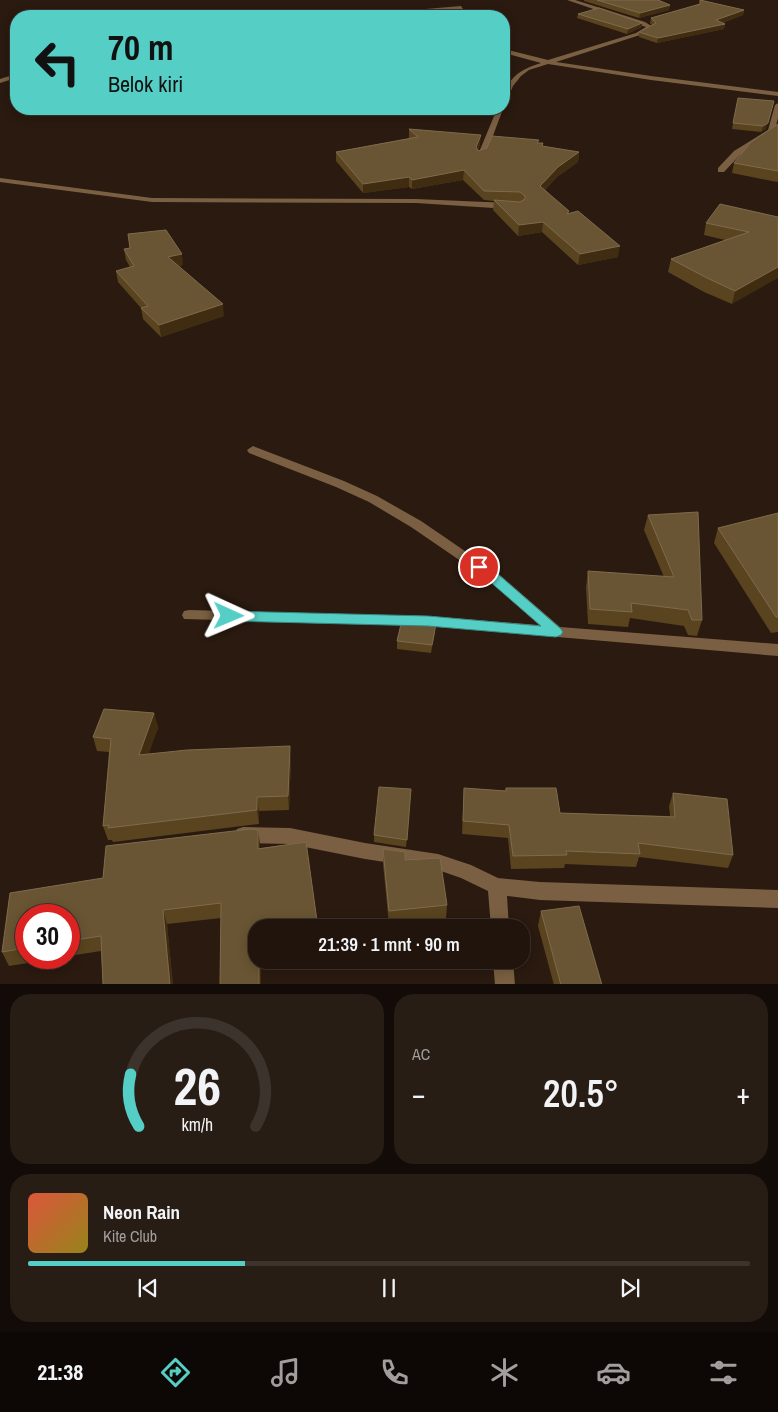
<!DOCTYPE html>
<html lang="id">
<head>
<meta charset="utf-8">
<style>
	:root { --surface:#20140c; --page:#281d15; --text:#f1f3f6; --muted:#a29e9d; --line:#3d332d; --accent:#55cec5 }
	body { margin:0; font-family:"Archivo Narrow",sans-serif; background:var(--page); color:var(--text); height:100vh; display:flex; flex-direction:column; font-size:19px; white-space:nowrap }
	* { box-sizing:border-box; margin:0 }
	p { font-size:16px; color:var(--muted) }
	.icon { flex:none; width:28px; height:28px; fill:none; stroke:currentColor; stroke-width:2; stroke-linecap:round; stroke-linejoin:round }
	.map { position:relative; height:984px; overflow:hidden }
	.sheet { display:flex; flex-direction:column; gap:10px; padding:10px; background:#120b07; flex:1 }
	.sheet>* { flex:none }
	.banner { position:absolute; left:10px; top:10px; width:500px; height:105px; border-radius:20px; box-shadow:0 2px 12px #0003,0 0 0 1px var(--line); background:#55cec5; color:#111; overflow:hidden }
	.speed { position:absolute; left:15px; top:904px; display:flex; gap:10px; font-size:25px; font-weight:700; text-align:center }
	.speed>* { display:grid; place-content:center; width:65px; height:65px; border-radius:50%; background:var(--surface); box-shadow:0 2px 12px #0003,0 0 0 1px var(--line); line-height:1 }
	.speed .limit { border:8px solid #d22; background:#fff; color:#111 }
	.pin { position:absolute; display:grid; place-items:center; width:42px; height:42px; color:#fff; margin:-21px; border:2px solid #fff; border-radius:50%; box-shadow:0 1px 5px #0007 }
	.me { position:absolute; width:55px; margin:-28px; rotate:91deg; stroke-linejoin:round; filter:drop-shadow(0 0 4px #0008) }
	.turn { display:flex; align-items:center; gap:18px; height:105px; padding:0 15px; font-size:22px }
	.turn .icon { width:65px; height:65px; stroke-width:2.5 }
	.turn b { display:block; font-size:35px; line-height:42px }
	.big { font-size:38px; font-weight:600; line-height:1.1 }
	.sheet .card { flex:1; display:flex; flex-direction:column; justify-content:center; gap:8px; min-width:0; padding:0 18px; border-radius:20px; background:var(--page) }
	.sheet .dial { align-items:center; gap:0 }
	.dial svg { height:130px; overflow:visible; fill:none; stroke:var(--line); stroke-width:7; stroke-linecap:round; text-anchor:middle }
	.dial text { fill:var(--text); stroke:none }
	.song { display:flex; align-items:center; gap:15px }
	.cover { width:60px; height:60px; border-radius:8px; background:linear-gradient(135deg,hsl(10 70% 55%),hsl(50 70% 35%)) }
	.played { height:5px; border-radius:2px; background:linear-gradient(90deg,var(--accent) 30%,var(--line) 30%) }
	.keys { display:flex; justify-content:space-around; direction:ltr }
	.heat { display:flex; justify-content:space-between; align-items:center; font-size:28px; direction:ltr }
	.sheet .tiles { flex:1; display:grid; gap:10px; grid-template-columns:1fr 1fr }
	.card:last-child { grid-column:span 2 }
	.trip { position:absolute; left:248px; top:919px; width:282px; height:50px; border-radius:20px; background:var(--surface); box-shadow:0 2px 12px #0003,0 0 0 1px var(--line); font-weight:600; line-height:50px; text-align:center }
	.menu { display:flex; height:80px; justify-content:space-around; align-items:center; background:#0d0805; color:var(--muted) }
	.menu .icon { width:35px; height:35px }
	.menu .on { color:var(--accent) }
	.menu b { font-size:22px; color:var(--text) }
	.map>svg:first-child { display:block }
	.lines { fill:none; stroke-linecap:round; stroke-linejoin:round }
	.street { fill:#7a5f42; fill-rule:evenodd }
	.wall { fill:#59441f }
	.shaded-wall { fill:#402c11 }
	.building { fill:#695533; stroke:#7e6b4d }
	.route { fill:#55cec5; stroke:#378680 }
</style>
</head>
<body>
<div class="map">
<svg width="778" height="985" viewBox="0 0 778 985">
	<rect width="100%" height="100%" fill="#2a1a10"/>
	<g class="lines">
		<!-- street -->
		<g class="street">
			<path d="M 567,0 L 575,0 L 645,22 L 653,27 L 640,35 L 556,62 L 651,76 L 778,92 L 778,96 L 651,80 L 548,64 L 529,70 L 521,76 L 513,86 L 507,100 L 504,102 C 504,79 521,69 541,63 L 504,53 L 504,49 L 548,60 L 636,33 L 646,27 Z"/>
			<path d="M 461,6 L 463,9 L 366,16 L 343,16 Z"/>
			<path d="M 16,74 L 16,78 L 0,83 L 0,79 Z"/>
			<path d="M 778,103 L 778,118 L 774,133 L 740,155 L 724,172 L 718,172 L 718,168 L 734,151 L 768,130 L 775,105 Z"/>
			<path d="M 497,109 L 503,109 L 485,157 L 478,159 L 477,157 Z"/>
			<path d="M 0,178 L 152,198 L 416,199 L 509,203 L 513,206 L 509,209 L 416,203 L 152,202 L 0,182 Z"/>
			<path d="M 253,446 L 344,481 L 377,496 L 421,521 L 500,575 L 560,627 L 778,644 L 778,656 L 428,626 L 184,619 L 182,615 L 184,611 L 189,610 L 428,616 L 539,625 L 490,581 L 411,527 L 369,502 L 336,487 L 249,453 L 247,450 Z"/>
			<path d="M 243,827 L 290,828 L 365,843 L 438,854 L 471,865 L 498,878 L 540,882 L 778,890 L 778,908 L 540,900 L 507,896 L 509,928 L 491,928 L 488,891 L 461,878 L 438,870 L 365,859 L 290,844 L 243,843 L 237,841 L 234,835 L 237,829 Z"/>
			<path d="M 493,960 L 513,960 L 515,985 L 495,985 Z"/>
		</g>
	</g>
	<!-- wall -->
	<g class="wall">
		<path d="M 584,0 L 658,0 L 670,5 L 669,10 L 639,18 L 584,1 Z"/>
		<path d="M 700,0 L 744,10 L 743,15 L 722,23 L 725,24 L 724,29 L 657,43 L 639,37 L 639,32 L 652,25 L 650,23 L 651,18 L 700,4 Z"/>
		<path d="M 578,14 L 642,27 L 627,34 L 577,18 Z"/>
		<path d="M 738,98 L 766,129 L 761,132 L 732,129 Z"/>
		<path d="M 778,124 L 778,181 L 777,182 L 732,173 L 734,163 Z"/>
		<path d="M 409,129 L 480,144 L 478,151 L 538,143 L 543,143 L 543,147 L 579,152 L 578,162 L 557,177 L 545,190 L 569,214 L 618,257 L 578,265 L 542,232 L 518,236 L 493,210 L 494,201 L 484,200 L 463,180 L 412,189 L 409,187 L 363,193 L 336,161 L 336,152 L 410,138 L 409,138 Z"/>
		<path d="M 778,217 L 732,304 L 704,292 L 668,272 L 671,259 L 725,240 L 704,235 L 706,223 Z"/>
		<path d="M 124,249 L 183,265 L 178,266 L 224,316 L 161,337 L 143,319 L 141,308 L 118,282 L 116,271 L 130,267 L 126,260 Z"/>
		<path d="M 778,513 L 778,632 L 771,633 L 714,543 L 718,528 Z"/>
		<path d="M 648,515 L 702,620 L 697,636 L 688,635 L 684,626 L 630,618 L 628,627 L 588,624 L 586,587 L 588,571 L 664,577 L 644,530 Z"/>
		<path d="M 435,632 L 431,653 L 397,649 L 397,641 Z"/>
		<path d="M 154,713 L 158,728 L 148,754 L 291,760 L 289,810 L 259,811 L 259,824 L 113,842 L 112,840 L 108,840 L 103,826 L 109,752 L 97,751 L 93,737 Z"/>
		<path d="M 464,788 L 505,791 L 506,788 L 560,813 L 670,816 L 669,806 L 673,793 L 733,855 L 728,868 L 639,857 L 636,867 L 565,864 L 564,868 L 511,869 L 508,838 L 462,834 Z"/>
		<path d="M 411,789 L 406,847 L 374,842 L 374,835 Z"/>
		<path d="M 251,829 L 258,830 L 260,848 L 306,842 L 318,928 L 256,928 L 256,960 L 287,960 L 261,966 L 261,985 L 220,985 L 221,918 L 167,924 L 173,985 L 103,985 L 101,951 L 69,956 L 69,915 L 26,915 L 26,958 L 60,958 L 9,966 L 2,952 L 10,893 L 103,878 L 106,846 Z"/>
		<path d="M 383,849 L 405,852 L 405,860 L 447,905 L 446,919 L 389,925 L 383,864 Z"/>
		<path d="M 541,911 L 602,985 L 554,985 L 538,926 Z"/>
	</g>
	<!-- shaded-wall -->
	<g class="shaded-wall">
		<path d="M 670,5 L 669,10 L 639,18 L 640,13 Z"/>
		<path d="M 744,10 L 743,15 L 715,25 L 716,20 Z"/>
		<path d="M 642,23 L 642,27 L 627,34 L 628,29 Z"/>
		<path d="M 725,24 L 724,29 L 657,43 L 658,38 Z"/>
		<path d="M 774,101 L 766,129 L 761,132 L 763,126 Z"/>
		<path d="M 481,135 L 480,144 L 475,156 L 476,147 Z"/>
		<path d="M 579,152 L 578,162 L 557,177 L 539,196 L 540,186 L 558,167 Z"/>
		<path d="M 464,170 L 463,180 L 412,189 L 412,180 Z"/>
		<path d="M 409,177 L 409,187 L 363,193 L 363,184 Z"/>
		<path d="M 543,222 L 542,232 L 518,236 L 519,225 Z"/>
		<path d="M 620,246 L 618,257 L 578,265 L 580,254 Z"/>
		<path d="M 182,254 L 183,265 L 170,268 L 168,257 Z"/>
		<path d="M 778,267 L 778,278 L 732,304 L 735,291 Z"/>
		<path d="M 223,304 L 224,316 L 161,337 L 159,325 Z"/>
		<path d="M 154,713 L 158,728 L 143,770 L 139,755 Z"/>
		<path d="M 290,746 L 291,760 L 289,810 L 288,796 Z"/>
		<path d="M 257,797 L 259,811 L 259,824 L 257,810 Z"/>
		<path d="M 258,830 L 260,844 L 260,863 L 258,849 Z"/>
		<path d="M 163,910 L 167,924 L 173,985 L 170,985 Z"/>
		<path d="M 259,960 L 287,960 L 261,966 L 261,985 L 259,985 Z"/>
	</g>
	<!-- building -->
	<g class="building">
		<path d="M 597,0 L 658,0 L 670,5 L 640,13 Z"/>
		<path d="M 700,0 L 744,10 L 716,20 L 725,24 L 658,38 L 639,32 L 656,23 L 651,18 L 700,4 Z"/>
		<path d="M 599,8 L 642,23 L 628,29 L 578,14 Z"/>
		<path d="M 738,98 L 774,101 L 768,123 L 763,126 L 733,123 Z"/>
		<path d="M 778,124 L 778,171 L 734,163 L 751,142 Z"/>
		<path d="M 409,129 L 481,135 L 476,147 L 478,151 L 487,148 L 492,136 L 539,140 L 537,143 L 543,143 L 542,146 L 579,152 L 558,167 L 540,186 L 569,211 L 567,214 L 578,211 L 620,246 L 580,254 L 543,222 L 519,225 L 494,200 L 520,202 L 525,199 L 525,196 L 520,192 L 484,191 L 464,170 L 412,180 L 409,177 L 363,184 L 336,152 L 418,137 Z"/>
		<path d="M 720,204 L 778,217 L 778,267 L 735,291 L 707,278 L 671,259 L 749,232 L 706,223 Z"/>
		<path d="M 166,230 L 182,254 L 168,257 L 223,304 L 159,325 L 141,308 L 148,306 L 116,271 L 134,266 L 124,249 L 130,248 L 128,234 Z"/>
		<path d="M 698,512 L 702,620 L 692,620 L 688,610 L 631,603 L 632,612 L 590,609 L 588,571 L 674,577 L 648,515 Z"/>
		<path d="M 778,513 L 778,617 L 776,617 L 718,528 Z"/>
		<path d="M 402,620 L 436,624 L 432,645 L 397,641 Z"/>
		<path d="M 104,709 L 154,713 L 139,755 L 187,750 L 290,746 L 288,796 L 257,797 L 257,810 L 108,828 L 109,825 L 103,826 L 111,739 L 93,737 Z"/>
		<path d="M 379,787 L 411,789 L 407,840 L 374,835 Z"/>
		<path d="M 464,788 L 506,791 L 506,788 L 556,788 L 560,813 L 675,817 L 673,793 L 727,799 L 733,855 L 638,843 L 640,854 L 566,851 L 567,855 L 513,856 L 509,825 L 463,821 Z"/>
		<path d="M 251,829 L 258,830 L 258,849 L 306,842 L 318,928 L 256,928 L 256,960 L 259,960 L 259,985 L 220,985 L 221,903 L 163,910 L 170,985 L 103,985 L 101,936 L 69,941 L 69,915 L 26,915 L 26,948 L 2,952 L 10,893 L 103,878 L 106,846 Z"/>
		<path d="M 383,849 L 405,852 L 405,860 L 440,858 L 447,905 L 389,911 Z"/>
		<path d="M 579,906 L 602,985 L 561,985 L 541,911 Z"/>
	</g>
	<!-- route -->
	<path class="route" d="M 479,563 L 499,575 L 561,629 L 563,632 L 561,635 L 556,637 L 428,626 L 229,621 L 225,620 L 223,616 L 225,613 L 229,611 L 428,616 L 541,626 L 473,567 L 475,564 Z"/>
</svg>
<div class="speed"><div class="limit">30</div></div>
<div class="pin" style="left:479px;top:567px;background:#d93025"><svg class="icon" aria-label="arrive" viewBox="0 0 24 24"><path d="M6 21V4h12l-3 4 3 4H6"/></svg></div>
<svg class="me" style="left:229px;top:616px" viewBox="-20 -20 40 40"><path d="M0-17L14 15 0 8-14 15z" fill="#55cec5" stroke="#fff" stroke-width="4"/></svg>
<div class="trip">21:39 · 1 mnt · 90 m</div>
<div class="banner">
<div class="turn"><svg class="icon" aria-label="left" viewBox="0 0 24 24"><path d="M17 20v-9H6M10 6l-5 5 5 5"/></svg><div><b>70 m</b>Belok kiri</div></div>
</div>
</div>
<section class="sheet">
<div class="tiles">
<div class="card dial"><svg viewBox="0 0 100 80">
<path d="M14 69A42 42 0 1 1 86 69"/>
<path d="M14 69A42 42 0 0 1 9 37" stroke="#55cec5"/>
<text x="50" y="56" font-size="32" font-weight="700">26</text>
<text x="50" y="72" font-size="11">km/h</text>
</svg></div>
<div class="card"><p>AC</p>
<div class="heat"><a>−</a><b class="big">20.5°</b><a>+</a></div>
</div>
<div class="card">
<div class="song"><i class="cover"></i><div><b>Neon Rain</b><p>Kite Club</p></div></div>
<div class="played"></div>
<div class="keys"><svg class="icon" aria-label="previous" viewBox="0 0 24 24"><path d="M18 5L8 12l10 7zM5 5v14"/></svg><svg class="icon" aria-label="pause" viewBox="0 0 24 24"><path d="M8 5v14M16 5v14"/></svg><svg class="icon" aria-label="next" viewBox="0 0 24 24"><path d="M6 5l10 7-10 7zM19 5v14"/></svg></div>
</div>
</div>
</section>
<nav class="menu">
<b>21:38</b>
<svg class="icon on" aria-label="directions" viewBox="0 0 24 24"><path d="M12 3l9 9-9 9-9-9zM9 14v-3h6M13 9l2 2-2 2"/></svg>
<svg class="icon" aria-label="music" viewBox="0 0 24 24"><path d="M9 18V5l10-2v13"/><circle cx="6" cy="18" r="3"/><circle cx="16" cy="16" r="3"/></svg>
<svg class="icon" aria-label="phone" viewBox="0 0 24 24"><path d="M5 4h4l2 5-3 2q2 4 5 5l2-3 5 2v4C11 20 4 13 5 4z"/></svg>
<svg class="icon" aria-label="climate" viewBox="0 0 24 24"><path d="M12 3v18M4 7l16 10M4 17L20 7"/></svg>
<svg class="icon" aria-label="car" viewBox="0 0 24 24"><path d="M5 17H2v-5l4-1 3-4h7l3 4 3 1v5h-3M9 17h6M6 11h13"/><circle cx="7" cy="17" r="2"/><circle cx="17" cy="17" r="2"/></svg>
<svg class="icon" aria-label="filters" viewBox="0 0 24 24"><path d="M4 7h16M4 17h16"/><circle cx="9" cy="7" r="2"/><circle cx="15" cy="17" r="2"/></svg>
</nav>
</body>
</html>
